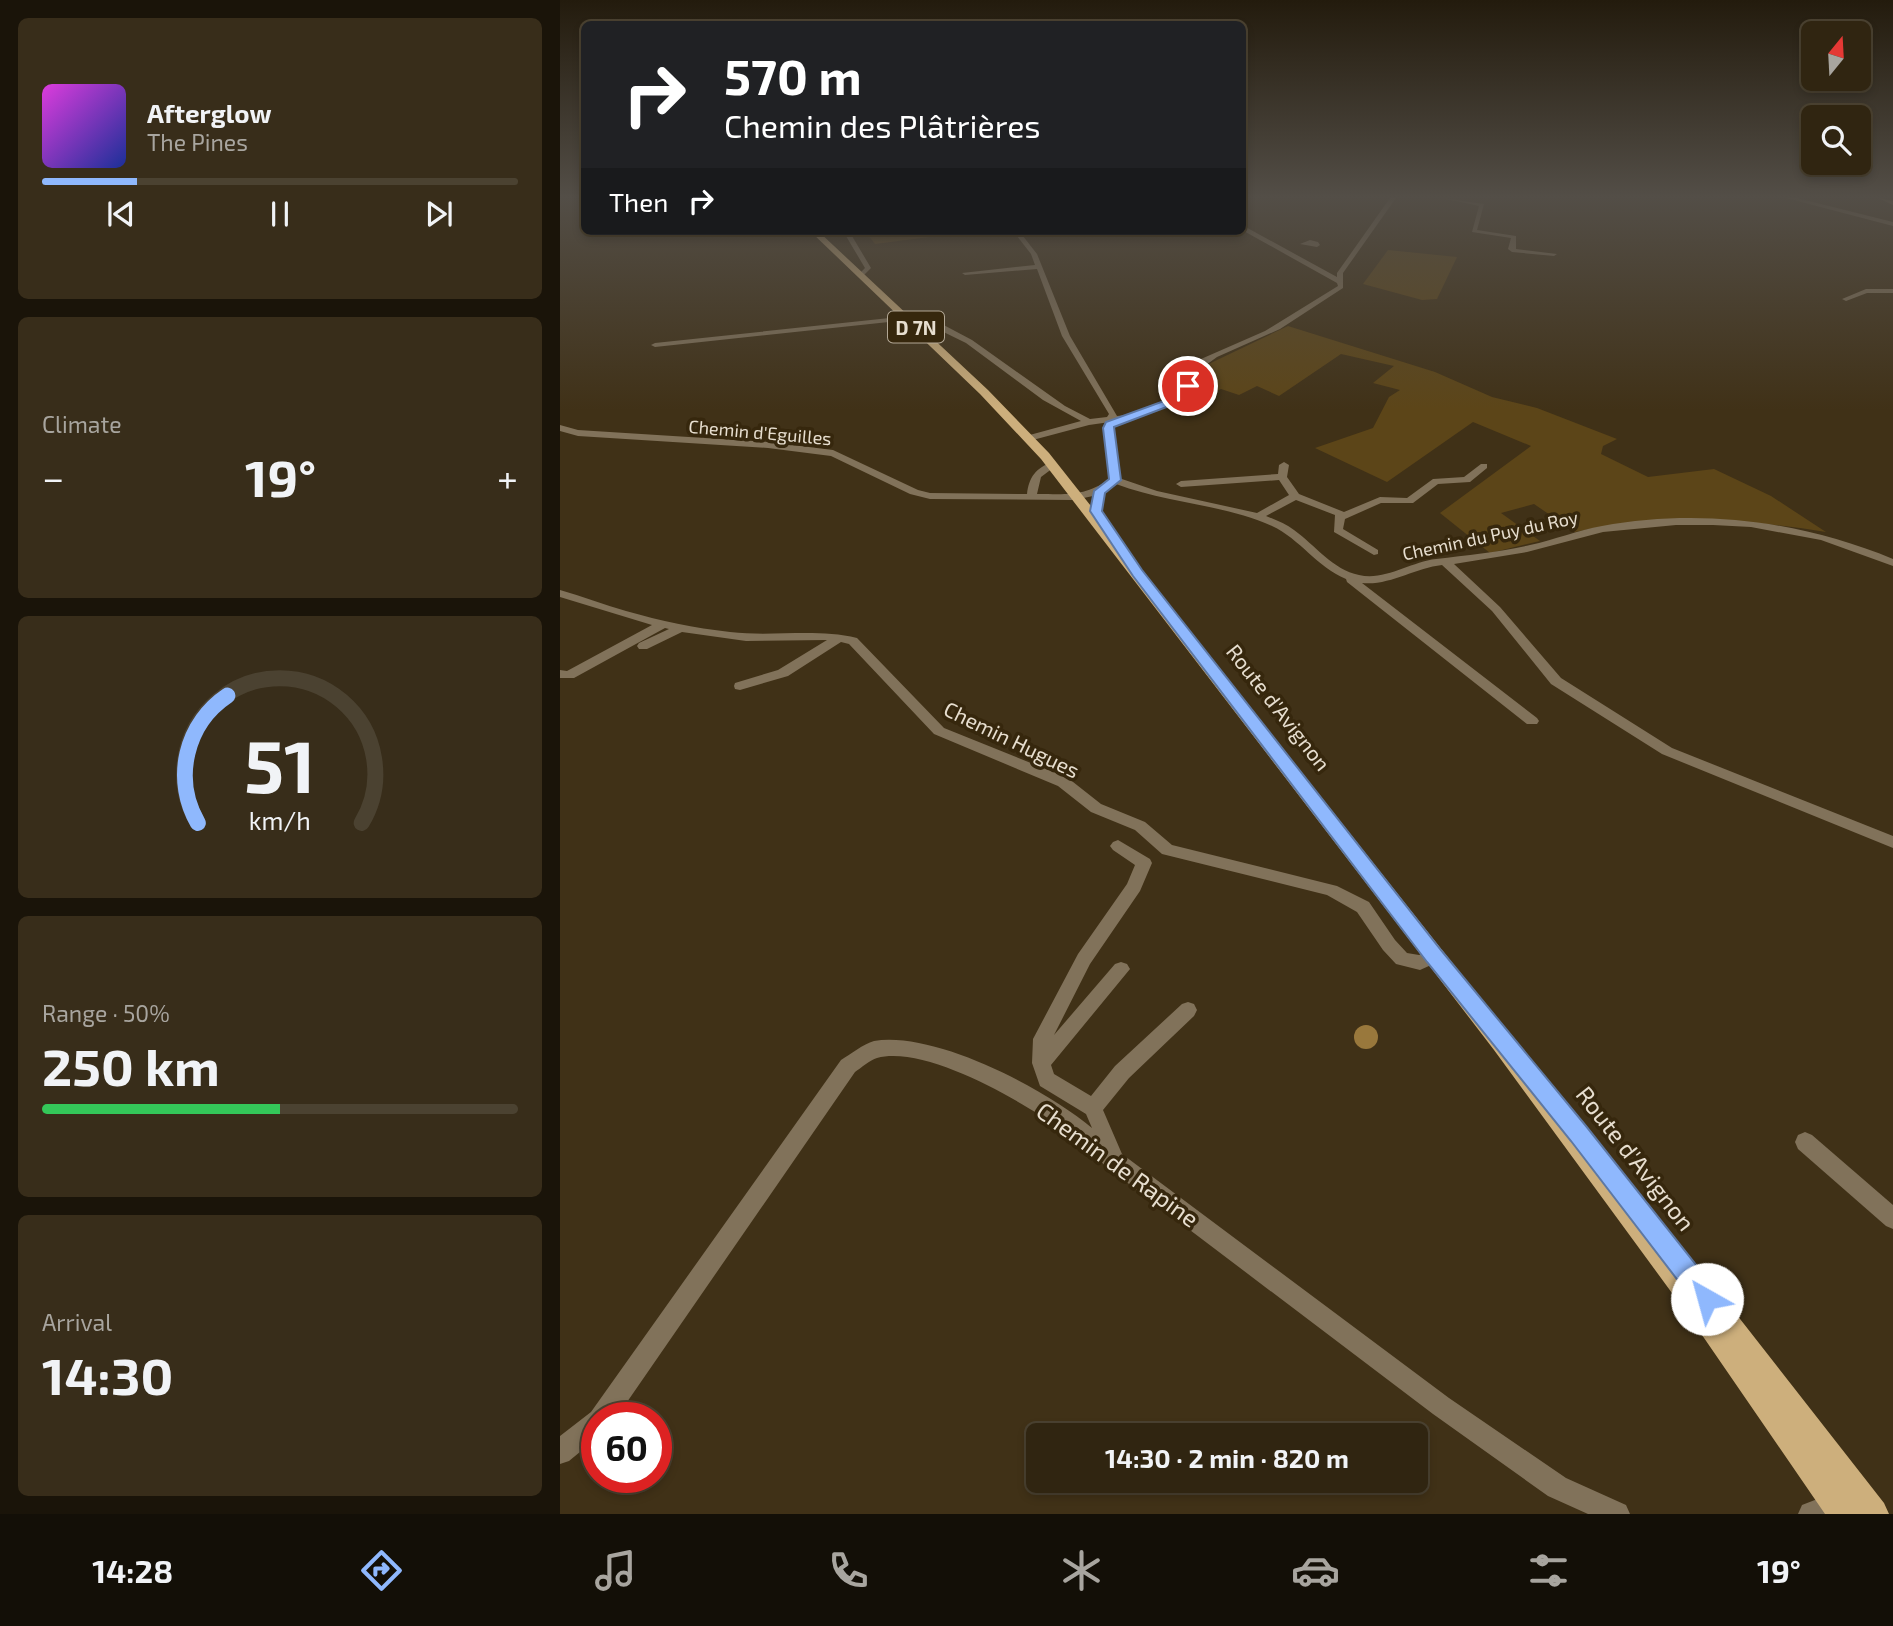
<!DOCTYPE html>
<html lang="en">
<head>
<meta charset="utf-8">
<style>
	:root { --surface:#302511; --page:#382d1a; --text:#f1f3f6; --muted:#a8a59f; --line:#4b4231; --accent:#8fb8fd }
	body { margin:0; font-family:"Exo 2",sans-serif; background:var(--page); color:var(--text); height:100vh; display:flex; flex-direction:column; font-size:26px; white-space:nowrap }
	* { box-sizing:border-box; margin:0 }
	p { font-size:23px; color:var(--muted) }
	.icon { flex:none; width:38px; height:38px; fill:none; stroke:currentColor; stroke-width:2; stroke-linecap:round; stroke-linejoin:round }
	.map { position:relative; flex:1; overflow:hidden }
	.details { display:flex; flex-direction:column; gap:18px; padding:18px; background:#1a1409; width:560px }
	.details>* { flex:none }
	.banner { position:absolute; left:21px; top:21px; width:665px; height:214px; border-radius:10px; box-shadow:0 4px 10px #0003,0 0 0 2px var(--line); background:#202124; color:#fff; overflow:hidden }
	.needle { width:46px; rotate:18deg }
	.controls { position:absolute; left:1241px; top:21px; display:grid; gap:14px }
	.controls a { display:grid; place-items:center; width:70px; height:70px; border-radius:10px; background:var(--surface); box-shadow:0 4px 10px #0003,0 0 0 2px var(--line); font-size:35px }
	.speed { position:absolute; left:21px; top:1402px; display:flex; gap:14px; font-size:35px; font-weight:700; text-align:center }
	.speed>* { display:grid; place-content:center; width:91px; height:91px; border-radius:50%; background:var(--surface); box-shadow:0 4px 10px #0003,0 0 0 2px var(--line); line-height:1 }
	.speed .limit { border:10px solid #d22; background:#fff; color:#111 }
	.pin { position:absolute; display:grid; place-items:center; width:60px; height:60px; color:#fff; margin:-30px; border:4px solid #fff; border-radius:50%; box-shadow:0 2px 7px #0007 }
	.me { position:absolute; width:77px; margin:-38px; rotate:322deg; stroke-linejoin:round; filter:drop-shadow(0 0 5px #0008) }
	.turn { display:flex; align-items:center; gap:24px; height:147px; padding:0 28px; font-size:32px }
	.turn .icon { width:91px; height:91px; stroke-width:2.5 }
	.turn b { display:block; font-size:49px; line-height:60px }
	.then { display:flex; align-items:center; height:66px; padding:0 28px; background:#0003; gap:14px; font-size:26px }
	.big { font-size:52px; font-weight:700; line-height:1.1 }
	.details .card { flex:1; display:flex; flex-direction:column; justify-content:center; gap:10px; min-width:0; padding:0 24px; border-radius:10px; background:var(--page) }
	.details .dial { align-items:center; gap:0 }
	.dial svg { height:182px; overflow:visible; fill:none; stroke:var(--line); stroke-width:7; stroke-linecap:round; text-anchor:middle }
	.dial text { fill:var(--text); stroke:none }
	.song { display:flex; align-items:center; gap:21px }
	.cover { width:84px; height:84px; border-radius:10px; background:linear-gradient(135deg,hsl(300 70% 55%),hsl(230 70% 35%)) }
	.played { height:7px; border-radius:4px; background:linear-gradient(90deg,var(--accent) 20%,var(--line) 20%) }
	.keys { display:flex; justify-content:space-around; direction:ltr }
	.heat { display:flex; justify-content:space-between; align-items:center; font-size:38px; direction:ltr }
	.charge { height:10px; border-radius:5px; background:linear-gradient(90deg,#34c759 50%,var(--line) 0) }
	.trip { position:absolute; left:466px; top:1423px; width:402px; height:70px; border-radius:10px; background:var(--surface); box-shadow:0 4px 10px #0003,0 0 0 2px var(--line); font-weight:700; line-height:70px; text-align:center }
	.tab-bar { display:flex; height:112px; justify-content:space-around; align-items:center; background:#130f07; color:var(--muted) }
	.tab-bar .icon { width:49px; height:49px }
	.tab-bar .on { color:var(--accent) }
	.tab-bar b { font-size:32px; color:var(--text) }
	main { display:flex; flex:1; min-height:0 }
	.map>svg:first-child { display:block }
	.green { fill:#5c4518 }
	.water { fill:#99783c }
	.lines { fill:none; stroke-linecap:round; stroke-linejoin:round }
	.street { fill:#81725a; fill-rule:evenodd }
	.secondary { fill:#ac956e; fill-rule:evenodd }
	.primary { fill:#cdaf7c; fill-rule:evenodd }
	.route { fill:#8fb8fd; stroke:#5d78a4; stroke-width:2 }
	.labels { text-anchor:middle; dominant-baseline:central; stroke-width:7; stroke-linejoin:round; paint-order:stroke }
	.far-street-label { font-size:18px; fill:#e7decf; stroke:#36270d }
	.shield { fill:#36270d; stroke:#b2a795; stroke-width:2 }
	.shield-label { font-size:19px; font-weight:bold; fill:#e7decf }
	.street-label { font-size:21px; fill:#e7decf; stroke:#36270d }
	.near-street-label { font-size:24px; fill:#e7decf; stroke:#36270d }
</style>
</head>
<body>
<main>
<section class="details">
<div class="card">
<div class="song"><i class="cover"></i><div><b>Afterglow</b><p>The Pines</p></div></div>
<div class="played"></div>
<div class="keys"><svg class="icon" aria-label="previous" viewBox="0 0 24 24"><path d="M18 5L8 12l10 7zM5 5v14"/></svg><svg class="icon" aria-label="pause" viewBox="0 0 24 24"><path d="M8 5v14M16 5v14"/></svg><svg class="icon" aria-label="next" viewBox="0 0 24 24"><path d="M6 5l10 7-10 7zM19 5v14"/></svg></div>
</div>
<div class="card"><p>Climate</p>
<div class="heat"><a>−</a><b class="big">19°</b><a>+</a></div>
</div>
<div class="card dial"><svg viewBox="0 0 100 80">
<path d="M14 69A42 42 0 1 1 86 69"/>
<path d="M14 69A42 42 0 0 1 27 13" stroke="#8fb8fd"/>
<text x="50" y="56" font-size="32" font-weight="700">51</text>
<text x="50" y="72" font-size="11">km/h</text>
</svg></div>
<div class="card"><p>Range · 50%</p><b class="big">250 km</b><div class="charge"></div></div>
<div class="card"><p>Arrival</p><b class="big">14:30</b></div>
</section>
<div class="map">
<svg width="1333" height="1514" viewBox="0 0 1333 1514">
	<rect width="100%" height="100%" fill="#403117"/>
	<!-- green -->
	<g class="green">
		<path d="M 305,231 L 399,231 L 400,233 L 315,244 Z"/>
		<path d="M 828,250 L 897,257 L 877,299 L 862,300 L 803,284 Z"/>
		<path d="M 728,326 L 875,372 L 932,397 L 977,408 L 1057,439 L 1043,446 L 1041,454 L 1088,477 L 1154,469 L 1211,496 L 1266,532 C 1182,518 1099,514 1015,532 L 974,504 L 941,513 L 980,541 L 930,553 L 880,513 L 971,446 L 913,422 L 827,482 L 755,448 L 813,428 L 829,397 L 840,390 L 813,383 L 834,366 L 781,354 L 719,396 L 697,386 L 679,395 L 661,389 L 640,399 L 636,390 L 634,371 Z"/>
	</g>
	<!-- water -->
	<circle class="water" cx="806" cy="1037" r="12"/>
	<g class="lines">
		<!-- street -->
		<g class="street">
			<path d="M 830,198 L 836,198 L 783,273 L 783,288 L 720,329 L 657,357 L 631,376 L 630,393 L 625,400 L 571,419 L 529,425 L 469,441 L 464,438 L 466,436 L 521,421 L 483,400 L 406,343 L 357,319 L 95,347 L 91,345 L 95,343 L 358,315 L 378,322 L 412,340 L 505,406 L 530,419 L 547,417 L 549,414 L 502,336 L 477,269 L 405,275 L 402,273 L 475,265 L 471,254 L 453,231 L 459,231 L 477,254 L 510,336 L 557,416 L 567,415 L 619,396 L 622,393 L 623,375 L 641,359 L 705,331 L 778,286 L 777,283 L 682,230 L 682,225 L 777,277 L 777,273 Z"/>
			<path d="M 882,198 L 924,204 L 917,230 L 956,236 L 956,249 L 997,254 L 994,256 L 952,252 L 948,249 L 951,238 L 912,232 L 919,206 Z"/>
			<path d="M 1226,198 L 1237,198 L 1333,222 L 1333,226 Z"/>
			<path d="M 283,231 L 289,231 L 311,268 L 303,276 L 298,275 L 305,268 Z"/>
			<path d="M 750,240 L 758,242 L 760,245 L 757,247 L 740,244 Z"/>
			<path d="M 1306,289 L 1333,289 L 1333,293 L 1307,293 L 1286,301 L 1282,299 Z"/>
			<path d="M 550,422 L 554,425 L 559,478 L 597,491 L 697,513 L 729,495 L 719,480 L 621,487 L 616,484 L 621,481 L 718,474 L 719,465 L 724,462 L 729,465 L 727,477 L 739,494 L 784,512 L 820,497 L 847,498 L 873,479 L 904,477 L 921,464 L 927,464 L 927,468 L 910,482 L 878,484 L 853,503 L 821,503 L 785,519 L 783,529 L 818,550 L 818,554 L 814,555 L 774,532 L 775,515 L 736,500 L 706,516 C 716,520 726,524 734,530 C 755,545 773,570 799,575 C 825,581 850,562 876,559 C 908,555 939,552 970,545 C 994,540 1018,530 1042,526 C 1140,508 1241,521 1333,559 L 1333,566 L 1261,540 L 1191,527 L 1153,525 L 1116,525 L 1043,532 L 967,552 L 894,564 L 940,607 L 1001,678 L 1112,748 L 1333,836 L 1333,848 L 1102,754 L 991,684 L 932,611 L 882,565 C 855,568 829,586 802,583 L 977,718 L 979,721 L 977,724 L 967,724 L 787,582 L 786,579 C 757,567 740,539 712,526 C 663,504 606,503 556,484 L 544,492 L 541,511 L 536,514 L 531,511 L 533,496 L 514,500 L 370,499 L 350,494 L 271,456 L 208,448 L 18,436 L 0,431 L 0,425 L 18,430 L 208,442 L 273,450 L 358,490 L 370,493 L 467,494 C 469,477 476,468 492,462 L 497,465 L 481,477 L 477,494 C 508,494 523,497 550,479 L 545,429 L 547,423 Z"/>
			<path d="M 0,590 C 22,596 44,605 66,611 C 101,621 134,628 170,632 C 213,637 256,628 297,638 L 384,728 L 508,778 L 541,804 L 585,822 L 612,845 L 777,886 L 809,902 L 835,940 L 847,953 L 859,955 L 874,949 L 880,951 L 883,956 L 880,961 L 860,970 L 836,964 L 823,950 L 797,912 L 767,895 L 602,854 L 575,830 L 531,812 L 498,786 L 374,734 L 289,644 L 281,642 L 228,676 L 180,690 L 175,689 L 174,686 L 175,683 L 218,670 L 267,640 L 186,641 L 122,632 L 87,649 L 79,649 L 77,646 L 79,643 L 109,629 L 105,628 L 14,678 L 0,678 L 0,670 L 7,671 L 92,625 L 0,597 Z"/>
			<path d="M 558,840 L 590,859 L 592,863 L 580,891 L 530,964 L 494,1035 L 555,964 L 561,962 L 567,964 L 570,969 L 491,1065 L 494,1074 L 531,1096 L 555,1066 L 622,1004 L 628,1002 L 634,1004 L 637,1010 L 634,1016 L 569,1078 L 543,1110 L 562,1154 L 889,1398 L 1006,1478 L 1066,1505 L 1070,1514 L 1028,1514 L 988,1496 L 873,1414 L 548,1168 C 533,1155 519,1140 503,1130 C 462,1102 367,1045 317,1058 C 310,1060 301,1068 295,1072 L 56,1418 L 37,1418 L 37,1438 L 9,1461 L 0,1464 L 0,1436 L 31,1412 L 281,1060 C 291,1054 303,1044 314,1041 C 375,1031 486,1089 532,1128 L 526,1114 L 480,1086 L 472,1063 L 473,1039 L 518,954 L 567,884 L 575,865 L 553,850 L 550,846 L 553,842 Z"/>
			<path d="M 1245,1132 L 1252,1135 L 1333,1205 L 1333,1229 L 1326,1226 L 1238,1149 L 1235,1142 L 1238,1135 Z"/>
			<path d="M 1278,1491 L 1307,1505 L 1311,1514 L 1238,1514 L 1242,1505 Z"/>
		</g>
		<!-- secondary -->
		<path class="secondary" d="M 1319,198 L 1333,201 L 1333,205 L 1320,199 Z"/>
		<!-- primary -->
		<path class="primary" d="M 250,231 L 258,231 L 428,390 L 489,453 L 950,1036 L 1151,1299 L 1156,1297 L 1166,1301 L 1324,1503 L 1329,1514 L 1265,1514 L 1131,1319 L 934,1050 L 481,459 L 420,394 Z"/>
	</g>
	<!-- sky -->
	<linearGradient id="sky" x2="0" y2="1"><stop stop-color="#231b0d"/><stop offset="0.48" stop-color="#534e47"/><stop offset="1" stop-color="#534e47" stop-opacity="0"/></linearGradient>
	<rect width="1333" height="410" fill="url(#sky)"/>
	<!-- route -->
	<path class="route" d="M 624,384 L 632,386 L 625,400 L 554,427 L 561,480 L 545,493 L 542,511 L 582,570 L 881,950 L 1026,1126 L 1156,1290 L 1160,1299 L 1156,1308 L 1147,1312 L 1139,1308 L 1011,1141 L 867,962 L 573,576 L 530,511 L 534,491 L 549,479 L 543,428 L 546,422 L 618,396 Z"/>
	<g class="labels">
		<!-- far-street labels -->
		<g class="far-street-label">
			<text transform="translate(200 432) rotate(5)">Chemin d'Eguilles</text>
			<text transform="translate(930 535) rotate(-12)">Chemin du Puy du Roy</text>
		</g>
		<!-- shield labels -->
		<rect class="shield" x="328" y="311.5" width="56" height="31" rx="5"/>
		<g class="shield-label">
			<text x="356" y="327">D 7N</text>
		</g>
		<!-- street labels -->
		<g class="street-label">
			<text transform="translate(719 707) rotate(52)">Route d'Avignon</text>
			<text transform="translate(452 739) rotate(26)">Chemin Hugues</text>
		</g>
		<!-- near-street labels -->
		<g class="near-street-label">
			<text transform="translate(1076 1158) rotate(52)">Route d'Avignon</text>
			<text transform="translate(558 1164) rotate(36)">Chemin de Rapine</text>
		</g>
	</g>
</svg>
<div class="controls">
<a><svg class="needle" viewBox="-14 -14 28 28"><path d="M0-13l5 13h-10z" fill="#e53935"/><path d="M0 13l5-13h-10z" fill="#a8a59f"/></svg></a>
<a><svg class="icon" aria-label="search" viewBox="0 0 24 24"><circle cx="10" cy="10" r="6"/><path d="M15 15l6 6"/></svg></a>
</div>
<div class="speed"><div class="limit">60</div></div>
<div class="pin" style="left:628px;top:386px;background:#d93025"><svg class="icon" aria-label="arrive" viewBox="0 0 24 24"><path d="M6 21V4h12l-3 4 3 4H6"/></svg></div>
<svg class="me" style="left:1147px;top:1299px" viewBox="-20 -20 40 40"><circle r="19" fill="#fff"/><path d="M0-13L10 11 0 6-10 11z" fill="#8fb8fd"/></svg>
<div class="trip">14:30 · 2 min · 820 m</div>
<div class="banner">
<div class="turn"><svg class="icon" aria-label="right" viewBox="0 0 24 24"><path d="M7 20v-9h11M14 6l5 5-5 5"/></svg><div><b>570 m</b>Chemin des Plâtrières</div></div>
<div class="then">Then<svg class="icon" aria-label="right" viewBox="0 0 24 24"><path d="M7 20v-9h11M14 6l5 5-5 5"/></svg></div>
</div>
</div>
</main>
<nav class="tab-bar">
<b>14:28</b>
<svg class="icon on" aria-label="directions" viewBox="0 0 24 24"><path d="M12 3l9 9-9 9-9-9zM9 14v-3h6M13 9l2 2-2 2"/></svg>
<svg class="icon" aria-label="music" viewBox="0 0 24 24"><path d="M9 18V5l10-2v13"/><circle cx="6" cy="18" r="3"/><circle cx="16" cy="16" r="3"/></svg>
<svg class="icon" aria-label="phone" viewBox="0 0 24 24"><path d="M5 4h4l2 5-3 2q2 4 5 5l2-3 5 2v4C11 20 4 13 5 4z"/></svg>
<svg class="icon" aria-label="climate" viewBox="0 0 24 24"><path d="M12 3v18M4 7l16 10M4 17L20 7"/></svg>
<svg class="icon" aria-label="car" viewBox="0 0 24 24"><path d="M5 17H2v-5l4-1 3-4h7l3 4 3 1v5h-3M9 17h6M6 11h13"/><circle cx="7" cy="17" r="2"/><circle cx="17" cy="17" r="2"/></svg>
<svg class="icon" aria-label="filters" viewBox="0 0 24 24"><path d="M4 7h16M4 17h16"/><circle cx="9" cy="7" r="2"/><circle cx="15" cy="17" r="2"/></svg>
<b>19°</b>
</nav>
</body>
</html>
